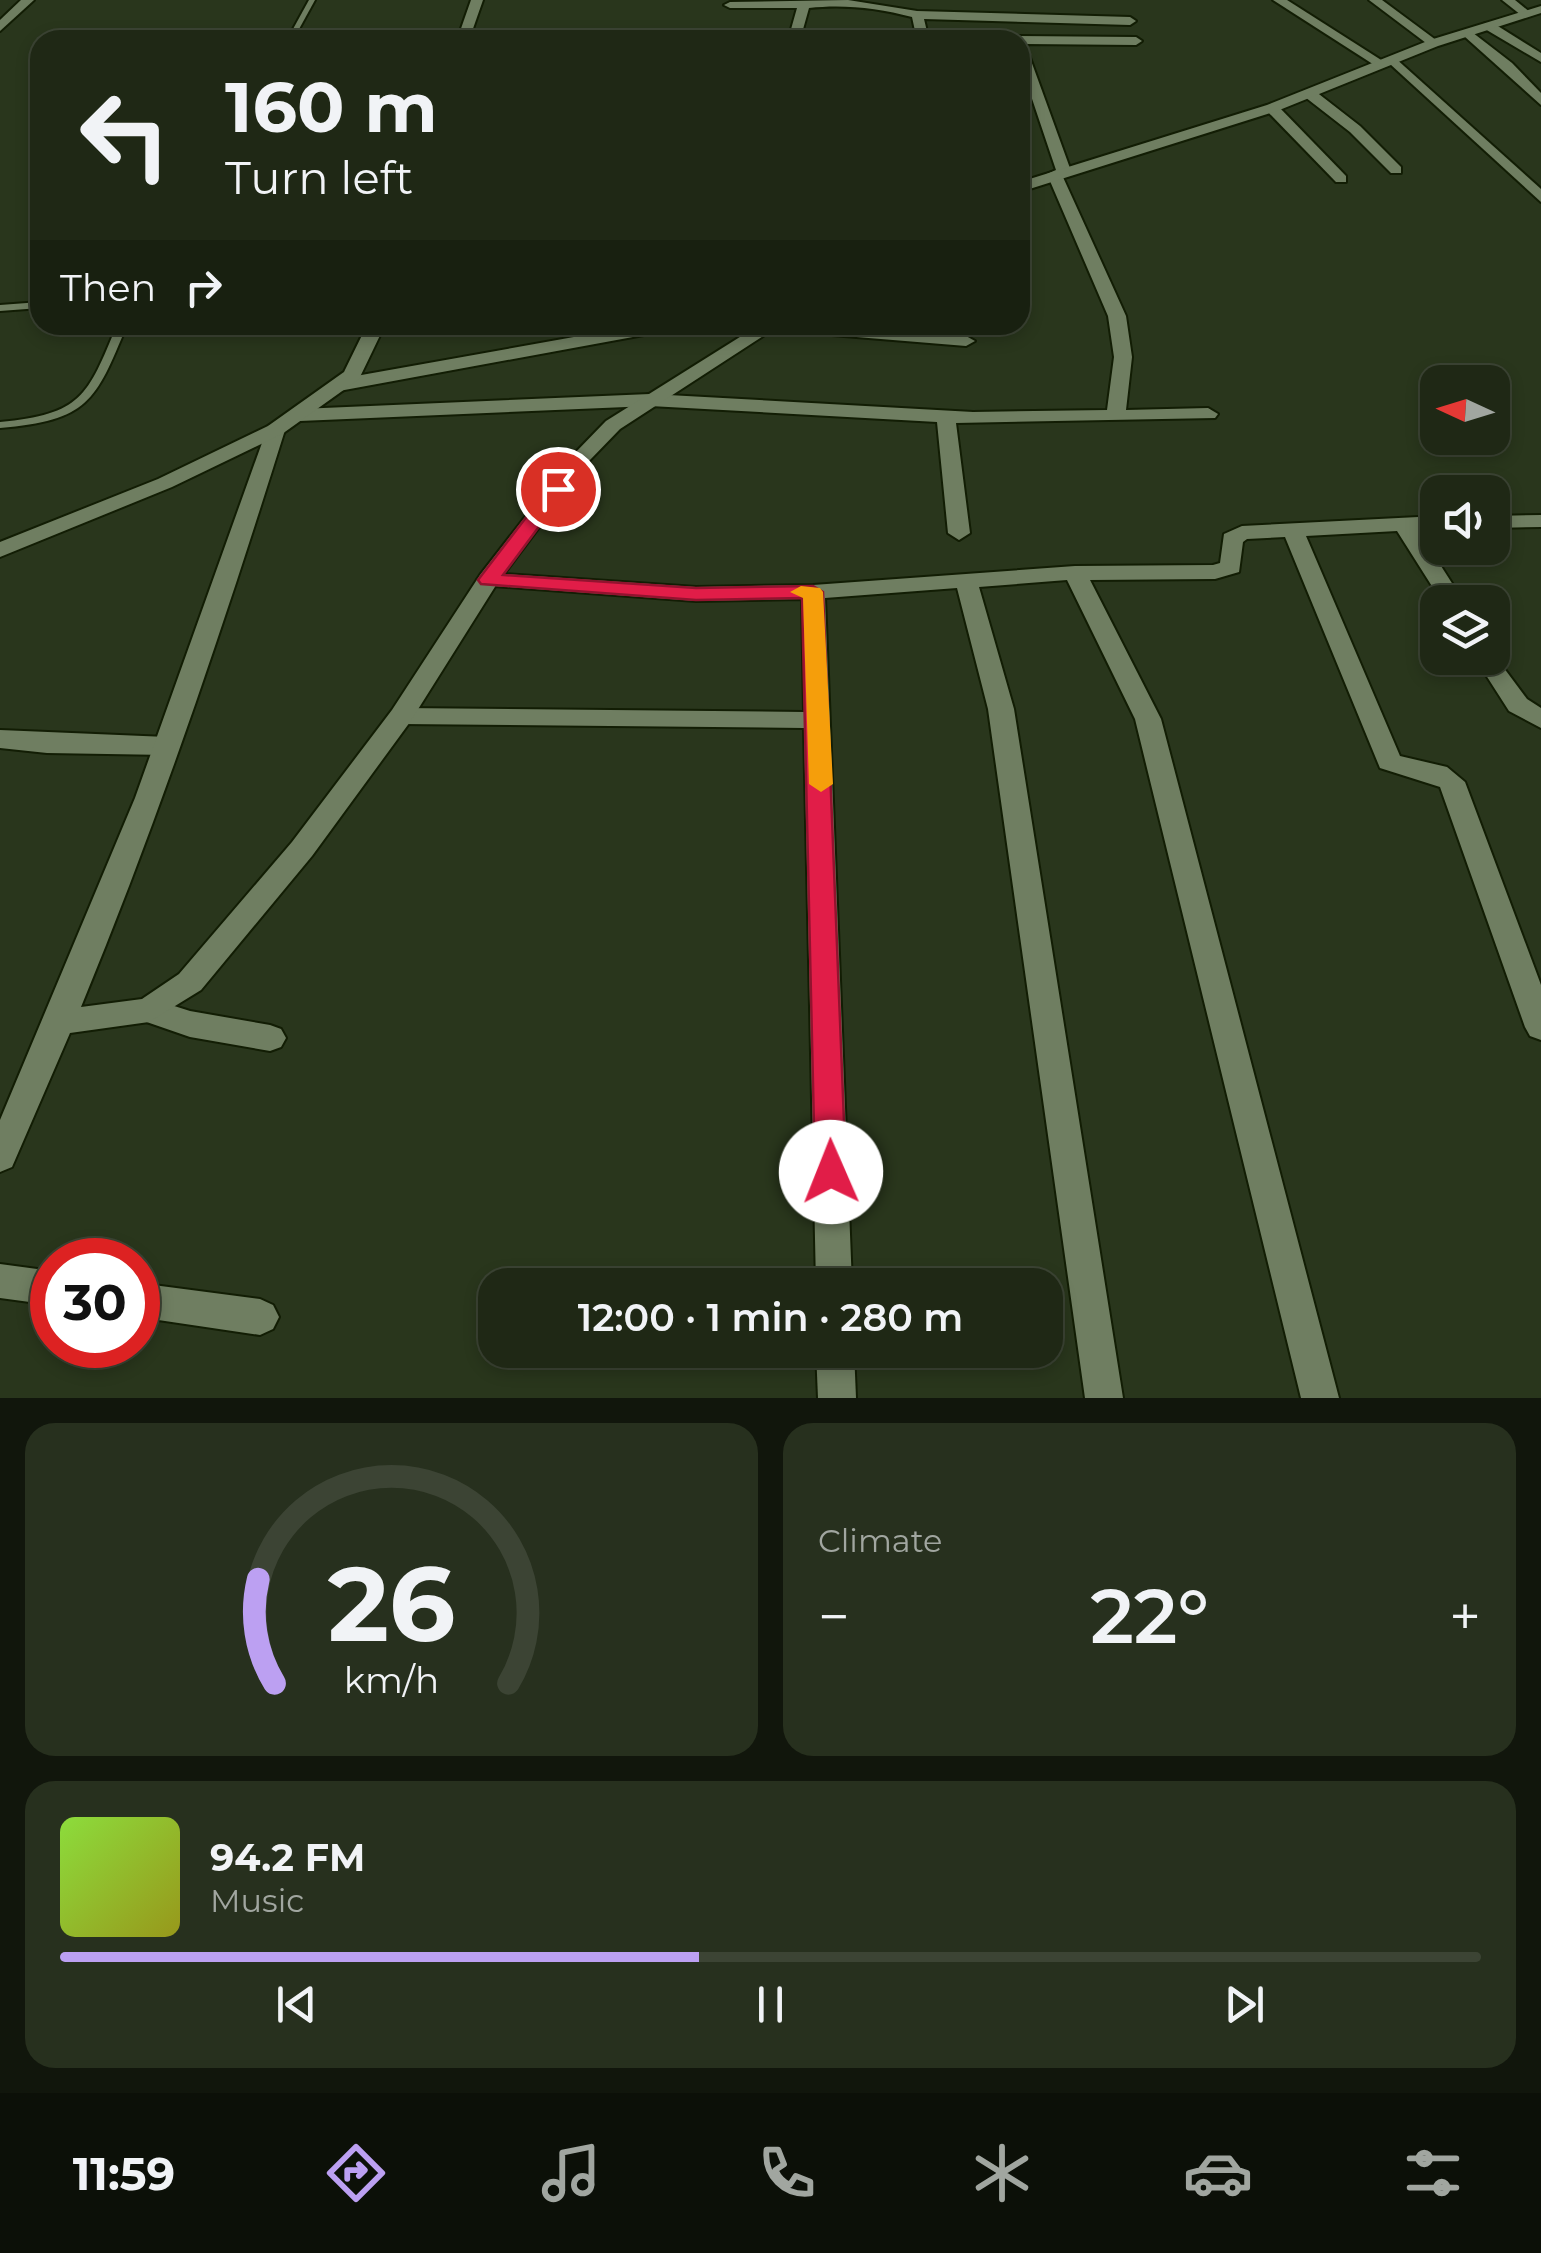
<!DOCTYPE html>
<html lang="en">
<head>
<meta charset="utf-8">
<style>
	:root { --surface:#1f2815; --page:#27301e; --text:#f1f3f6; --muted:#a1a6a0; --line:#3c4434; --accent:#bca0f2 }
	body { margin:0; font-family:Montserrat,sans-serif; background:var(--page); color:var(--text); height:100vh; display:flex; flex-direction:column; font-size:38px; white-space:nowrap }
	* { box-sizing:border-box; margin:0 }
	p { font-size:32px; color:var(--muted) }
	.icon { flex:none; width:55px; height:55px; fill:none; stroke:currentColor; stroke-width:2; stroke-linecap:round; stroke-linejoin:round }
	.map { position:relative; height:1398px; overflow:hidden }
	.details { display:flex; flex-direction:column; gap:25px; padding:25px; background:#11160c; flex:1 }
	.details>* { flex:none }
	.top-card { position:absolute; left:30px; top:30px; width:1000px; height:305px; border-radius:30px; box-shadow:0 5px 15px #0003,0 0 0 2px var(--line); background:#1f2815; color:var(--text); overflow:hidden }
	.needle { width:65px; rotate:274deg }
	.fabs { position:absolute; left:1420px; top:365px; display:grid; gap:20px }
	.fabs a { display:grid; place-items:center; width:90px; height:90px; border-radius:20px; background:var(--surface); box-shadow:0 5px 15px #0003,0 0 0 2px var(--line); font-size:50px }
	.speed { position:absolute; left:30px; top:1238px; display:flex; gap:20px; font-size:50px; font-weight:700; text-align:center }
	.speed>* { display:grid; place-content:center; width:130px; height:130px; border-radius:50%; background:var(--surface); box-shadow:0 5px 15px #0003,0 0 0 2px var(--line); line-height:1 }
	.speed .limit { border:15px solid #d22; background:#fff; color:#111 }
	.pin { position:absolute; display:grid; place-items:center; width:85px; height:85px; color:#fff; margin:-42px; border:5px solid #fff; border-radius:50%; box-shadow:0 2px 10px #0007 }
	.me { position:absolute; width:110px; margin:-55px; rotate:359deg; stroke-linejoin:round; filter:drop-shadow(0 0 8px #0008) }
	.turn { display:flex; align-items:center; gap:35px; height:210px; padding:0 30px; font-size:45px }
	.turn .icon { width:130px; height:130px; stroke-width:2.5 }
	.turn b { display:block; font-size:70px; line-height:85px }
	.then { display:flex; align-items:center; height:95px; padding:0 30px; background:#0003; gap:20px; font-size:38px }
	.big { font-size:75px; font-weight:600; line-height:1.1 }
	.details .widget { flex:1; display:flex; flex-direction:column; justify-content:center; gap:15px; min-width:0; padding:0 35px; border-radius:30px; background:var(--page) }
	.details .dial { align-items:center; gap:0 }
	.dial svg { height:260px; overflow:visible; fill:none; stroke:var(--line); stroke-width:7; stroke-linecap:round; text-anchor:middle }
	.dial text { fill:var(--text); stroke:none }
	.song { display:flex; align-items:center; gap:30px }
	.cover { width:120px; height:120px; border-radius:15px; background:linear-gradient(135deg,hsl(90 70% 55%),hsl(60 70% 35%)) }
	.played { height:10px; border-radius:5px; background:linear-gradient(90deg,var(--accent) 45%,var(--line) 45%) }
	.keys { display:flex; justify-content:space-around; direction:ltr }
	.heat { display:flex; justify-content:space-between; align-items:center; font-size:55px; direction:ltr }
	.details .tiles { flex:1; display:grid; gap:25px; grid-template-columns:1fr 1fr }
	.widget:last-child { grid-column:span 2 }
	.trip { position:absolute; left:478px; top:1268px; width:585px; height:100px; border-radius:30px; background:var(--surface); box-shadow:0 5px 15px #0003,0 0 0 2px var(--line); font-weight:600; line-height:100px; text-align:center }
	.tabs { display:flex; height:160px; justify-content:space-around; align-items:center; background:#0c1008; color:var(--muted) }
	.tabs .icon { width:70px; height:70px }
	.tabs .active { color:var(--accent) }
	.tabs b { font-size:45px; color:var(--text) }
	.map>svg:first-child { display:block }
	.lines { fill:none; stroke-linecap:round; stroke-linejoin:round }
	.service-casing { stroke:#121d04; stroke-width:4 }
	.minor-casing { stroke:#121d04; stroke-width:4 }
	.tertiary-casing { stroke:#121d04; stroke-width:4 }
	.secondary-casing { stroke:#121d04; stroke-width:4 }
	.service { fill:#6f7e61; fill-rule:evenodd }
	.minor { fill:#6f7e61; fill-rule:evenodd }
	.tertiary { fill:#6f7e61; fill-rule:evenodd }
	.secondary { fill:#6f7e61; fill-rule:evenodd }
	.route { fill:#e11d48; stroke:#92132f; stroke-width:2.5 }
	.slow { fill:#f59e0b }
</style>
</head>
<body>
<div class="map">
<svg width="1541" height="1398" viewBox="0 0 1541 1398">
	<rect width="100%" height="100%" fill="#29361c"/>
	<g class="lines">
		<!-- service casing -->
		<g class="service-casing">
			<g id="service">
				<path d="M 309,0 L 315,0 L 293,40 L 287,40 Z"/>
				<path d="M 40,302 L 40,308 L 0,311 L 0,305 Z"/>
				<path d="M 117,325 L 127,325 C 95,403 88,420 0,428 L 0,422 C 82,414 87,397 117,325 Z"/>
			</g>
		</g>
		<!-- minor casing -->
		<g class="minor-casing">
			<g id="minor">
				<path d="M 21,0 L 34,0 L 0,31 L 0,20 Z"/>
				<path d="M 848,0 L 917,11 L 1130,17 L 1136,21 L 1130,25 L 924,19 L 929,40 L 917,40 L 912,17 C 878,8 843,4 809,8 L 800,40 L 788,40 L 797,8 L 730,8 L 724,5 L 730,2 Z"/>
				<path d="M 1273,0 L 1287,0 L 1389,65 L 1379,68 Z"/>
				<path d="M 1369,0 L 1382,0 L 1440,43 L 1430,46 Z"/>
				<path d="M 1502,0 L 1515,0 L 1531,13 L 1521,15 Z"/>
				<path d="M 1485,23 L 1493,23 L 1541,53 L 1541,62 L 1485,29 Z"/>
				<path d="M 1468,29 L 1512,63 L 1541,93 L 1541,105 L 1464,36 Z"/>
				<path d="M 465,31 L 616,34 L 622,38 L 461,38 Z"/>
				<path d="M 1018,36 L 1136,37 L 1142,41 L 1136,45 L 1025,44 L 1071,171 L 1062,175 L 1126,316 L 1132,357 L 1126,410 L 1208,408 L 1218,414 L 1215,418 L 956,423 L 970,533 L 959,540 L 948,533 L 937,422 L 650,406 L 300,421 L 290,415 L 300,409 L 650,394 L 973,412 L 1107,410 L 1114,357 L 1108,316 L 1047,174 L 1056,170 L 1020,63 L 1020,40 L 1012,40 Z"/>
				<path d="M 1394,57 L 1541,189 L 1541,202 L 1390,64 L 1388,61 Z"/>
				<path d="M 1305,91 L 1315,91 L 1360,126 L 1401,167 L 1401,173 L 1391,173 L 1350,132 L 1305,97 Z"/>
				<path d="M 1267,105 L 1277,105 L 1346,176 L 1346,182 L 1336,182 L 1267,111 Z"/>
				<path d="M 641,325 L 680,325 L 671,330 L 339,391 L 330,385 L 339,379 Z"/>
				<path d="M 762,325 L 836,325 L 966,336 L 975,341 L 966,346 L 771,330 Z"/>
				<path d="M 1541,515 L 1541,527 L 1492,528 L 1492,516 Z"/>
				<path d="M 1438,516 L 1438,528 L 1418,530 L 1464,602 L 1442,602 L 1397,531 L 1306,536 L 1400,756 L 1447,767 L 1465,782 L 1541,985 L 1541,1040 L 1530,1036 L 1525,1027 L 1440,787 L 1380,768 L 1285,537 L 1247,539 L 1243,542 L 1239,572 L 1215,579 L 1090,580 L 1161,719 L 1339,1398 L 1301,1398 L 1135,719 L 1067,580 L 979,587 L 1014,709 L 1123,1398 L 1085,1398 L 988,709 L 957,588 L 825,598 L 852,1285 L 816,1285 L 804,728 L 401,724 L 388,716 L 401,708 L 804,712 L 802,599 L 696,601 L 480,585 L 477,580 L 488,573 L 696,587 L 813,585 L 1075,566 L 1213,565 L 1220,563 L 1224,534 L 1242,526 Z"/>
				<path d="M 1492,652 L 1527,699 L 1541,708 L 1541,728 L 1509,711 L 1475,658 L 1492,658 Z"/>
				<path d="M 0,730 L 167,737 L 180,746 L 167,755 L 47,753 L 0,748 Z"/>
				<path d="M 149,998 L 190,1011 L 270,1025 L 281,1029 L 286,1038 L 281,1047 L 270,1051 L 190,1037 L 138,1019 L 133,1010 L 138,1001 Z"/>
				<path d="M 0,1264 L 52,1271 L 52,1305 L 0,1298 Z"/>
				<path d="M 138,1283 L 260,1299 L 273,1305 L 279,1317 L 273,1329 L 260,1335 L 138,1317 Z"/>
				<path d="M 816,1350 L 854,1350 L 856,1398 L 818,1398 Z"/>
			</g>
		</g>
		<!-- tertiary casing -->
		<g class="tertiary-casing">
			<g id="tertiary">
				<path d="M 1541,6 L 1541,13 L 1438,46 L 1277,111 L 1020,192 L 1020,182 L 1267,105 L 1430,40 Z"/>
				<path d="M 759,325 L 780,325 L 620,429 L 588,462 L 498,582 L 410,722 L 312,856 L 201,990 L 149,1022 L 70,1033 L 12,1167 L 0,1172 L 0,1120 L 135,798 L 268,426 L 275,424 L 285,430 C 224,625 159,818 81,1007 L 142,999 L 179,974 L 292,842 L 392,710 L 480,575 L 574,454 L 606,421 Z"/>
			</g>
		</g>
		<!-- secondary casing -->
		<g class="secondary-casing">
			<g id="secondary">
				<path d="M 471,0 L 483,0 L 469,40 L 457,40 Z"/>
				<path d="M 367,325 L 385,325 L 359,379 L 282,434 L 172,487 L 0,557 L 0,542 L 158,479 L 268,426 L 344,372 Z"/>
			</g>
		</g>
		<!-- service -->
		<use href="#service" class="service"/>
		<!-- minor -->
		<use href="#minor" class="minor"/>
		<!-- tertiary -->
		<use href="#tertiary" class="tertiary"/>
		<!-- secondary -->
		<use href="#secondary" class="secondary"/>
	</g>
	<!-- route -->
	<path class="route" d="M 558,483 L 567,489 L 503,575 L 696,588 L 813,586 L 823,592 L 846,1172 L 842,1182 L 831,1186 L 820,1182 L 815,1172 L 802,598 L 696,600 L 481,584 L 478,580 L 481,576 L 551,485 Z"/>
	<!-- slow -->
	<path class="slow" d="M 801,586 L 820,588 L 823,592 L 833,784 L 821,792 L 809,784 L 803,598 L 790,592 Z"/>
</svg>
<div class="fabs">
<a><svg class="needle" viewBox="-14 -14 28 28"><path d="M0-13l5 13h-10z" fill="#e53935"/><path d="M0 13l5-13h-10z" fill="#a1a6a0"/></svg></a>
<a><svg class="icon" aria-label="sound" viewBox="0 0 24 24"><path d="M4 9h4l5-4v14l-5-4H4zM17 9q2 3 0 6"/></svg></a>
<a><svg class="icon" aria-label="layers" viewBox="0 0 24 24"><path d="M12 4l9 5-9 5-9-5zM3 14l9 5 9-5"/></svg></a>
</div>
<div class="speed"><div class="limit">30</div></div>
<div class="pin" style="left:558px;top:489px;background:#d93025"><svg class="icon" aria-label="arrive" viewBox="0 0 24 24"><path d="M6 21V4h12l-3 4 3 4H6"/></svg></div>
<svg class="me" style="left:831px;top:1172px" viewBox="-20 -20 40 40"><circle r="19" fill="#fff"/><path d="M0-13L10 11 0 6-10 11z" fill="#e11d48"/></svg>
<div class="trip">12:00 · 1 min · 280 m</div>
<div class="top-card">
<div class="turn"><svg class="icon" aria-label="left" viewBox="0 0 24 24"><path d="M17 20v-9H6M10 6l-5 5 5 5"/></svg><div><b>160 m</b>Turn left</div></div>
<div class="then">Then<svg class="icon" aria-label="right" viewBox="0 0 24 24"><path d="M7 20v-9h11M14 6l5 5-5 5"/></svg></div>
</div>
</div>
<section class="details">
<div class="tiles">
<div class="widget dial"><svg viewBox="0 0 100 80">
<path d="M14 69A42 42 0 1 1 86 69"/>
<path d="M14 69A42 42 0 0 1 9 37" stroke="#bca0f2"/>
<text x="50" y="56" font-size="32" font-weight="700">26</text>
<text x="50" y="72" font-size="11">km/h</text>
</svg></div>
<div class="widget"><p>Climate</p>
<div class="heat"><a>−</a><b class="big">22°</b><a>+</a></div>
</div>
<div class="widget">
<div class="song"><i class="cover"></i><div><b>94.2 FM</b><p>Music</p></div></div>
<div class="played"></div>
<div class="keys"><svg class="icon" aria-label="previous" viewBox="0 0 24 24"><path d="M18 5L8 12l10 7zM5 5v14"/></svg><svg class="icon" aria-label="pause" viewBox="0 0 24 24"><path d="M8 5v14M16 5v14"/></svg><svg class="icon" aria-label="next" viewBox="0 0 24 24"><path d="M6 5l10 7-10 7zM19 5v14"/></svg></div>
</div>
</div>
</section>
<nav class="tabs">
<b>11:59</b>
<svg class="icon active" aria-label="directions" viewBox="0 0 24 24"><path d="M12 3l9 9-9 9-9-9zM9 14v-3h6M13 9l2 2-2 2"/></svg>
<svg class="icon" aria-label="music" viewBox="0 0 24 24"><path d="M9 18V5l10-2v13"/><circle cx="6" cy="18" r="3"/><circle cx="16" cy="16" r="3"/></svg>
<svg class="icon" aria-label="phone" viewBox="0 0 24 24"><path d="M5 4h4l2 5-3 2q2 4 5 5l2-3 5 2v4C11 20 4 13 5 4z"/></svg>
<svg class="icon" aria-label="climate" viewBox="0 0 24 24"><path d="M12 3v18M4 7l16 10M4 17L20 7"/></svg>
<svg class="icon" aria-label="car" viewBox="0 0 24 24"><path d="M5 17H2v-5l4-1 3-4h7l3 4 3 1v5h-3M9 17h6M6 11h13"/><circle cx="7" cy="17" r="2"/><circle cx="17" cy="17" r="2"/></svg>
<svg class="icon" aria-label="filters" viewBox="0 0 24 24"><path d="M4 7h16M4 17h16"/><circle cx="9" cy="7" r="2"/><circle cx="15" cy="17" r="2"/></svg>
</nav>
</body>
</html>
